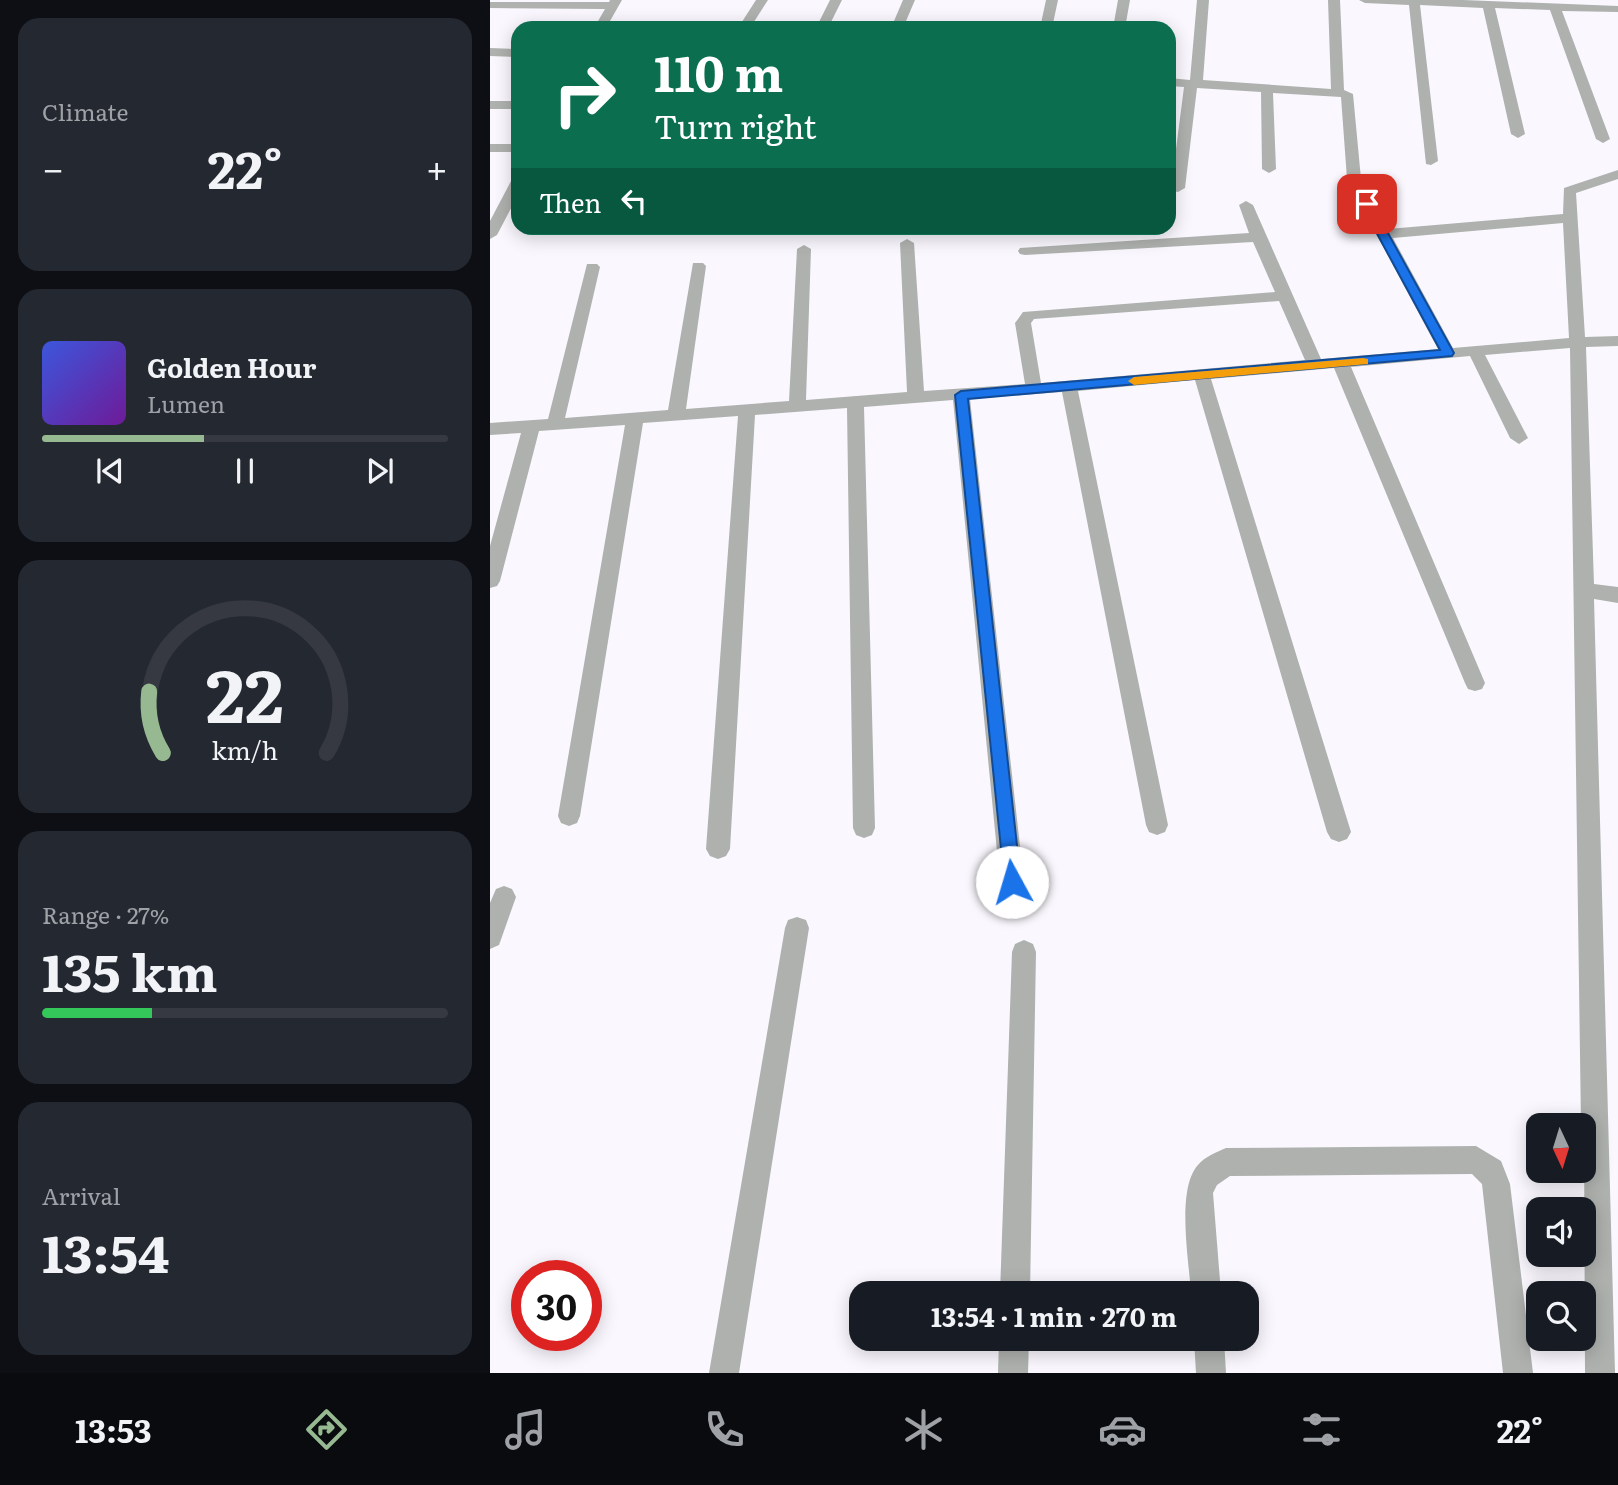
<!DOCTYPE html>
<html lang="en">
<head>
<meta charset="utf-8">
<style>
	:root { --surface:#171b24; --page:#242831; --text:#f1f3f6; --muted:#9ea1a6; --line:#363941; --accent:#97b991 }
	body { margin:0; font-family:Literata,serif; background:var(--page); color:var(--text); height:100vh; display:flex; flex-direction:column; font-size:26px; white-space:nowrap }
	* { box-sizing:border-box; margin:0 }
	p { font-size:23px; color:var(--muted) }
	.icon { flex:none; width:38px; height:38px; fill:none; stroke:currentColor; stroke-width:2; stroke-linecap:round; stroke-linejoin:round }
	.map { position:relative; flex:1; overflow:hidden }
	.drawer { display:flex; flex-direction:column; gap:18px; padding:18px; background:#0d0f14; width:490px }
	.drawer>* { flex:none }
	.hud { position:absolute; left:21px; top:21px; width:665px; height:214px; border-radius:21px; box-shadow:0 4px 18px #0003; background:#0b6e4f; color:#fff; overflow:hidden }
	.needle { width:46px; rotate:176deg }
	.controls { position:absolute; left:1036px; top:1113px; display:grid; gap:14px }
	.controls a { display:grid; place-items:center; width:70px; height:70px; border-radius:14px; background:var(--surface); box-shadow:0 4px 18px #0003; font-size:35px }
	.speed { position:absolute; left:21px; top:1260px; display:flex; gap:14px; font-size:35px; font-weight:700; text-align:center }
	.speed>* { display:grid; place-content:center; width:91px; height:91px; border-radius:50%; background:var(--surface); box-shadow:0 4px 18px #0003; line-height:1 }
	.speed .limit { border:10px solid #d22; background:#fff; color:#111 }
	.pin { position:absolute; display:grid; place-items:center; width:60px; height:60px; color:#fff; margin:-30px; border-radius:14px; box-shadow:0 4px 10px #0006 }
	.me { position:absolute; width:77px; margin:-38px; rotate:354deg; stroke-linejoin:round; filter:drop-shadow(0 0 5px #0008) }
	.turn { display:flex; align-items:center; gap:24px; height:147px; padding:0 28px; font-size:32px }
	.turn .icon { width:91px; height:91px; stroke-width:2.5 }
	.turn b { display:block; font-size:49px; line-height:60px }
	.then { display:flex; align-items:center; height:66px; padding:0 28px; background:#0003; gap:14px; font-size:26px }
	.big { font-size:52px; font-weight:700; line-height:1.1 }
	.drawer .tile { flex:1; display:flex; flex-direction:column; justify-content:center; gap:10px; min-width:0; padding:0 24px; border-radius:21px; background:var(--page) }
	.drawer .dial { align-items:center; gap:0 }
	.dial svg { height:182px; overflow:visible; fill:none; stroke:var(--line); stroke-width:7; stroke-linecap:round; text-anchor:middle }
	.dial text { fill:var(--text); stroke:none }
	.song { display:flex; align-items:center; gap:21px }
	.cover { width:84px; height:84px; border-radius:10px; background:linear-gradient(135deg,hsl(230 70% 55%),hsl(280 70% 35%)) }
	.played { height:7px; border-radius:4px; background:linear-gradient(90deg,var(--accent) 40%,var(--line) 40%) }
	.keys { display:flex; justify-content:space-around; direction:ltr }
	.heat { display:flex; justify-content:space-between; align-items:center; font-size:38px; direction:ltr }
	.charge { height:10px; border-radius:5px; background:linear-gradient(90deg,#34c759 27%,var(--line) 0) }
	.trip { position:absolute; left:359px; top:1281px; width:410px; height:70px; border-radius:21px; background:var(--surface); box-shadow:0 4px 18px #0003; font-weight:700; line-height:70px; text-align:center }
	.tabs { display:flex; height:112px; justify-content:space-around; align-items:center; background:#090b0e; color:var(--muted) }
	.tabs .icon { width:49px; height:49px }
	.tabs .active { color:var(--accent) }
	.tabs b { font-size:32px; color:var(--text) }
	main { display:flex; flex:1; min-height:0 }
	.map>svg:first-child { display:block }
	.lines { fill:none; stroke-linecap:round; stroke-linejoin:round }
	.minor { fill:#aeb1ae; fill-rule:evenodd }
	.route { fill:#1a73e8; stroke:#114b97; stroke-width:2 }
	.slow { fill:#f59e0b }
</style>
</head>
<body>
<main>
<section class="drawer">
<div class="tile"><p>Climate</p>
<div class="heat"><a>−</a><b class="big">22°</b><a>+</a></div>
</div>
<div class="tile">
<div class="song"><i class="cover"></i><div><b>Golden Hour</b><p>Lumen</p></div></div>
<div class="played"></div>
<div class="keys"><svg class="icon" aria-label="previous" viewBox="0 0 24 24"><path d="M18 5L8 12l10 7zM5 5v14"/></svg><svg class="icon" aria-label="pause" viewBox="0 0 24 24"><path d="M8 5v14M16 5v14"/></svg><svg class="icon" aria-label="next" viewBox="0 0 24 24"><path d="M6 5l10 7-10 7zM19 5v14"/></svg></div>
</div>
<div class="tile dial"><svg viewBox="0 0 100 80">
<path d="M14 69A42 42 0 1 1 86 69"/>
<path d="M14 69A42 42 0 0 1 8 42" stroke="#97b991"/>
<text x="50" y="56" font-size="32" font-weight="700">22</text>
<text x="50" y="72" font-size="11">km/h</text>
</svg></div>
<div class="tile"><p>Range · 27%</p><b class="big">135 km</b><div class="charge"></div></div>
<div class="tile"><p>Arrival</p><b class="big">13:54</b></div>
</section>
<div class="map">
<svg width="1128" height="1373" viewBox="0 0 1128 1373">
	<rect width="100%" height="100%" fill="#faf8fe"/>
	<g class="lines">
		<!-- minor -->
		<g class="minor">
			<path d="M 120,0 L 132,0 L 116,28 L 104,28 L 115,9 L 0,8 L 0,2 L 119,2 Z"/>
			<path d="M 266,0 L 278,0 L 260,28 L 248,28 Z"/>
			<path d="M 340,0 L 352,0 L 338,28 L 326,28 Z"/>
			<path d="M 413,0 L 425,0 L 413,28 L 401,28 Z"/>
			<path d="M 556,0 L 568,0 L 562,28 L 550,28 Z"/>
			<path d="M 628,0 L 640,0 L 635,28 L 623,28 Z"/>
			<path d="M 707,0 L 719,0 L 713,80 L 841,89 L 838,0 L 850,0 L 854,90 L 863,94 L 871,179 L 869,182 L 864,183 L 857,179 L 851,97 L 783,93 L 786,169 L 779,173 L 772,169 L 771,92 L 707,88 L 695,188 L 688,192 L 683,191 L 681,188 L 694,87 L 679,86 L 679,78 L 700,80 Z"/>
			<path d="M 869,0 L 973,0 L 1128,6 L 1128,12 L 1072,11 L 1120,139 L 1113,143 L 1106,139 L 1060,10 L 1005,8 L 1035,134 L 1028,138 L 1021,134 L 993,8 L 930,5 L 948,161 L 941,165 L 936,164 L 919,5 L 875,3 Z"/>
			<path d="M 0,48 L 28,49 L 28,57 L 0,56 Z"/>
			<rect x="0" y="101" width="28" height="8"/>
			<rect x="0" y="144" width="28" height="8"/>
			<path d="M 1128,170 L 1128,179 L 1086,193 L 1095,337 L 1128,336 L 1128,346 L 1096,347 L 1104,584 L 1128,587 L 1128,603 L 1104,599 L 1125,1373 L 1095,1373 L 1094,1125 L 1091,1125 L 1080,348 L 995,355 L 1038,438 L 1029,444 L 1020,438 L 980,356 L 861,367 L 995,683 L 992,689 L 985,691 L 978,689 L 975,683 L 844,368 L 721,379 L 861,832 L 857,839 L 849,842 L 841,839 L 837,832 L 705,380 L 588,391 L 678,825 L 675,832 L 667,835 L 659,832 L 656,825 L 572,392 L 480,399 L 534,882 L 530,890 L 522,893 L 514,890 L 510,882 L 463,400 L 374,407 L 385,828 L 382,835 L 374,838 L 366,835 L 363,828 L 357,408 L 265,415 L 240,849 L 236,856 L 228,859 L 220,856 L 216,849 L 248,416 L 153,423 L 90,816 L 87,823 L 79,826 L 71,823 L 68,816 L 135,425 L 49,431 L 10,581 L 7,586 L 0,588 L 0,546 L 31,433 L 0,435 L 0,423 L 58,419 L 97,264 L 107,264 L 110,267 L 75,418 L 178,410 L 203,263 L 213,263 L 216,266 L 196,409 L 299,401 L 307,249 L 314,245 L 321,249 L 316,400 L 417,392 L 410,243 L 417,239 L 424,243 L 434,391 L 535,384 L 525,323 L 533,312 L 785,292 L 763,242 L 535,255 L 530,254 L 528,251 L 530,248 L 759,233 L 749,205 L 756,201 L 763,205 L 831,359 L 948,349 L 870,204 L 872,201 L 882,201 L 898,229 L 1073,214 L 1074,188 ZM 1073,223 L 1079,338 L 963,348 L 903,238 ZM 789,301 L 815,360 L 551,383 L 541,323 L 544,319 Z"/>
			<path d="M 28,177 L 28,195 L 7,235 L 0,239 L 0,221 L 21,181 Z"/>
			<path d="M 14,886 L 22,889 L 26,897 L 9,945 L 0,949 L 0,903 L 6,889 Z"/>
			<path d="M 307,917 L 316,920 L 319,928 L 249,1373 L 219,1373 L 295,928 L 298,920 Z"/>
			<path d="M 534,940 L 543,944 L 546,952 L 540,1293 L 510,1293 L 522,952 L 525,944 Z"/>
			<path d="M 986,1146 L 1011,1161 L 1020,1184 L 1043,1373 L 1013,1373 L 992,1184 L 982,1174 L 740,1176 L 727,1185 L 723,1193 L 731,1293 L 701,1293 C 699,1261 686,1189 708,1165 C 714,1157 727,1152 736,1148 Z"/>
			<path d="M 509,1339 L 539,1339 L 538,1373 L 508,1373 Z"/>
			<path d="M 704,1339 L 734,1339 L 736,1373 L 706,1373 Z"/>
		</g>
	</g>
	<!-- route -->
	<path class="route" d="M 873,201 L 882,204 L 964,353 L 962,356 L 478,399 L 531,882 L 528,888 L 522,891 L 515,888 L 465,395 L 471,391 L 950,350 L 871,204 Z"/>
	<!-- slow -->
	<path class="slow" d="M 873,358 L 878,359 L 878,364 L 644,385 L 638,381 L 644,377 Z"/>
</svg>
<div class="controls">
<a><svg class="needle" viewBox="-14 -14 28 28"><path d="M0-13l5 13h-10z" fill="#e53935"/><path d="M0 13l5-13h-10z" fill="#9ea1a6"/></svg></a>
<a><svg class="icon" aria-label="sound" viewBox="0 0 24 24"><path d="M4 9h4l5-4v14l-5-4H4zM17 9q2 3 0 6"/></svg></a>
<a><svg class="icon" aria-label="search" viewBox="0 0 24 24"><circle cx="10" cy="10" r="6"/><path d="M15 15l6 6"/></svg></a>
</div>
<div class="speed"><div class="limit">30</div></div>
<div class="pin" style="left:877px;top:204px;background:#d93025"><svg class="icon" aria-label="arrive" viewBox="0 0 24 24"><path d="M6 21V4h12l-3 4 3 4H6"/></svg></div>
<svg class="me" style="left:522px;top:882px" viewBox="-20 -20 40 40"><circle r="19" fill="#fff"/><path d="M0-13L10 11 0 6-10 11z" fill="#1a73e8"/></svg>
<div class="trip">13:54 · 1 min · 270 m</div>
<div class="hud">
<div class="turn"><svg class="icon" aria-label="right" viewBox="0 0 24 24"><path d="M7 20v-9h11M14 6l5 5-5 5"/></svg><div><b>110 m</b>Turn right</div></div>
<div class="then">Then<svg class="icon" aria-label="left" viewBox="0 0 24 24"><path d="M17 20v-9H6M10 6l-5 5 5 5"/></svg></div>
</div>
</div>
</main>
<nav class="tabs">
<b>13:53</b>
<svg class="icon active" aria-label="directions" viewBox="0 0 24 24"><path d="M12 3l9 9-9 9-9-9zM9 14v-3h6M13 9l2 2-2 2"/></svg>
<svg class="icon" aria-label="music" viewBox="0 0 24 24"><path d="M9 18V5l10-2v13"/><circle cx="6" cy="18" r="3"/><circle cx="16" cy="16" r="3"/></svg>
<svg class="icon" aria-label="phone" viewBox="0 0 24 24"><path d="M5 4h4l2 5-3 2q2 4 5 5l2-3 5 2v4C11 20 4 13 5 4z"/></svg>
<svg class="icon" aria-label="climate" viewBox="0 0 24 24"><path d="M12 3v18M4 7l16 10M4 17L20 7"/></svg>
<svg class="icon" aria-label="car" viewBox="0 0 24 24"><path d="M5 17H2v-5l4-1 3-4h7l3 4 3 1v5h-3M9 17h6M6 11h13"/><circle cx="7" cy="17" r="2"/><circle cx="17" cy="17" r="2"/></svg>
<svg class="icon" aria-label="filters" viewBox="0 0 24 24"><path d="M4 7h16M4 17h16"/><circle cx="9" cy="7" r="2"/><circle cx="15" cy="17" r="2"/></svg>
<b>22°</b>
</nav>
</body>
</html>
